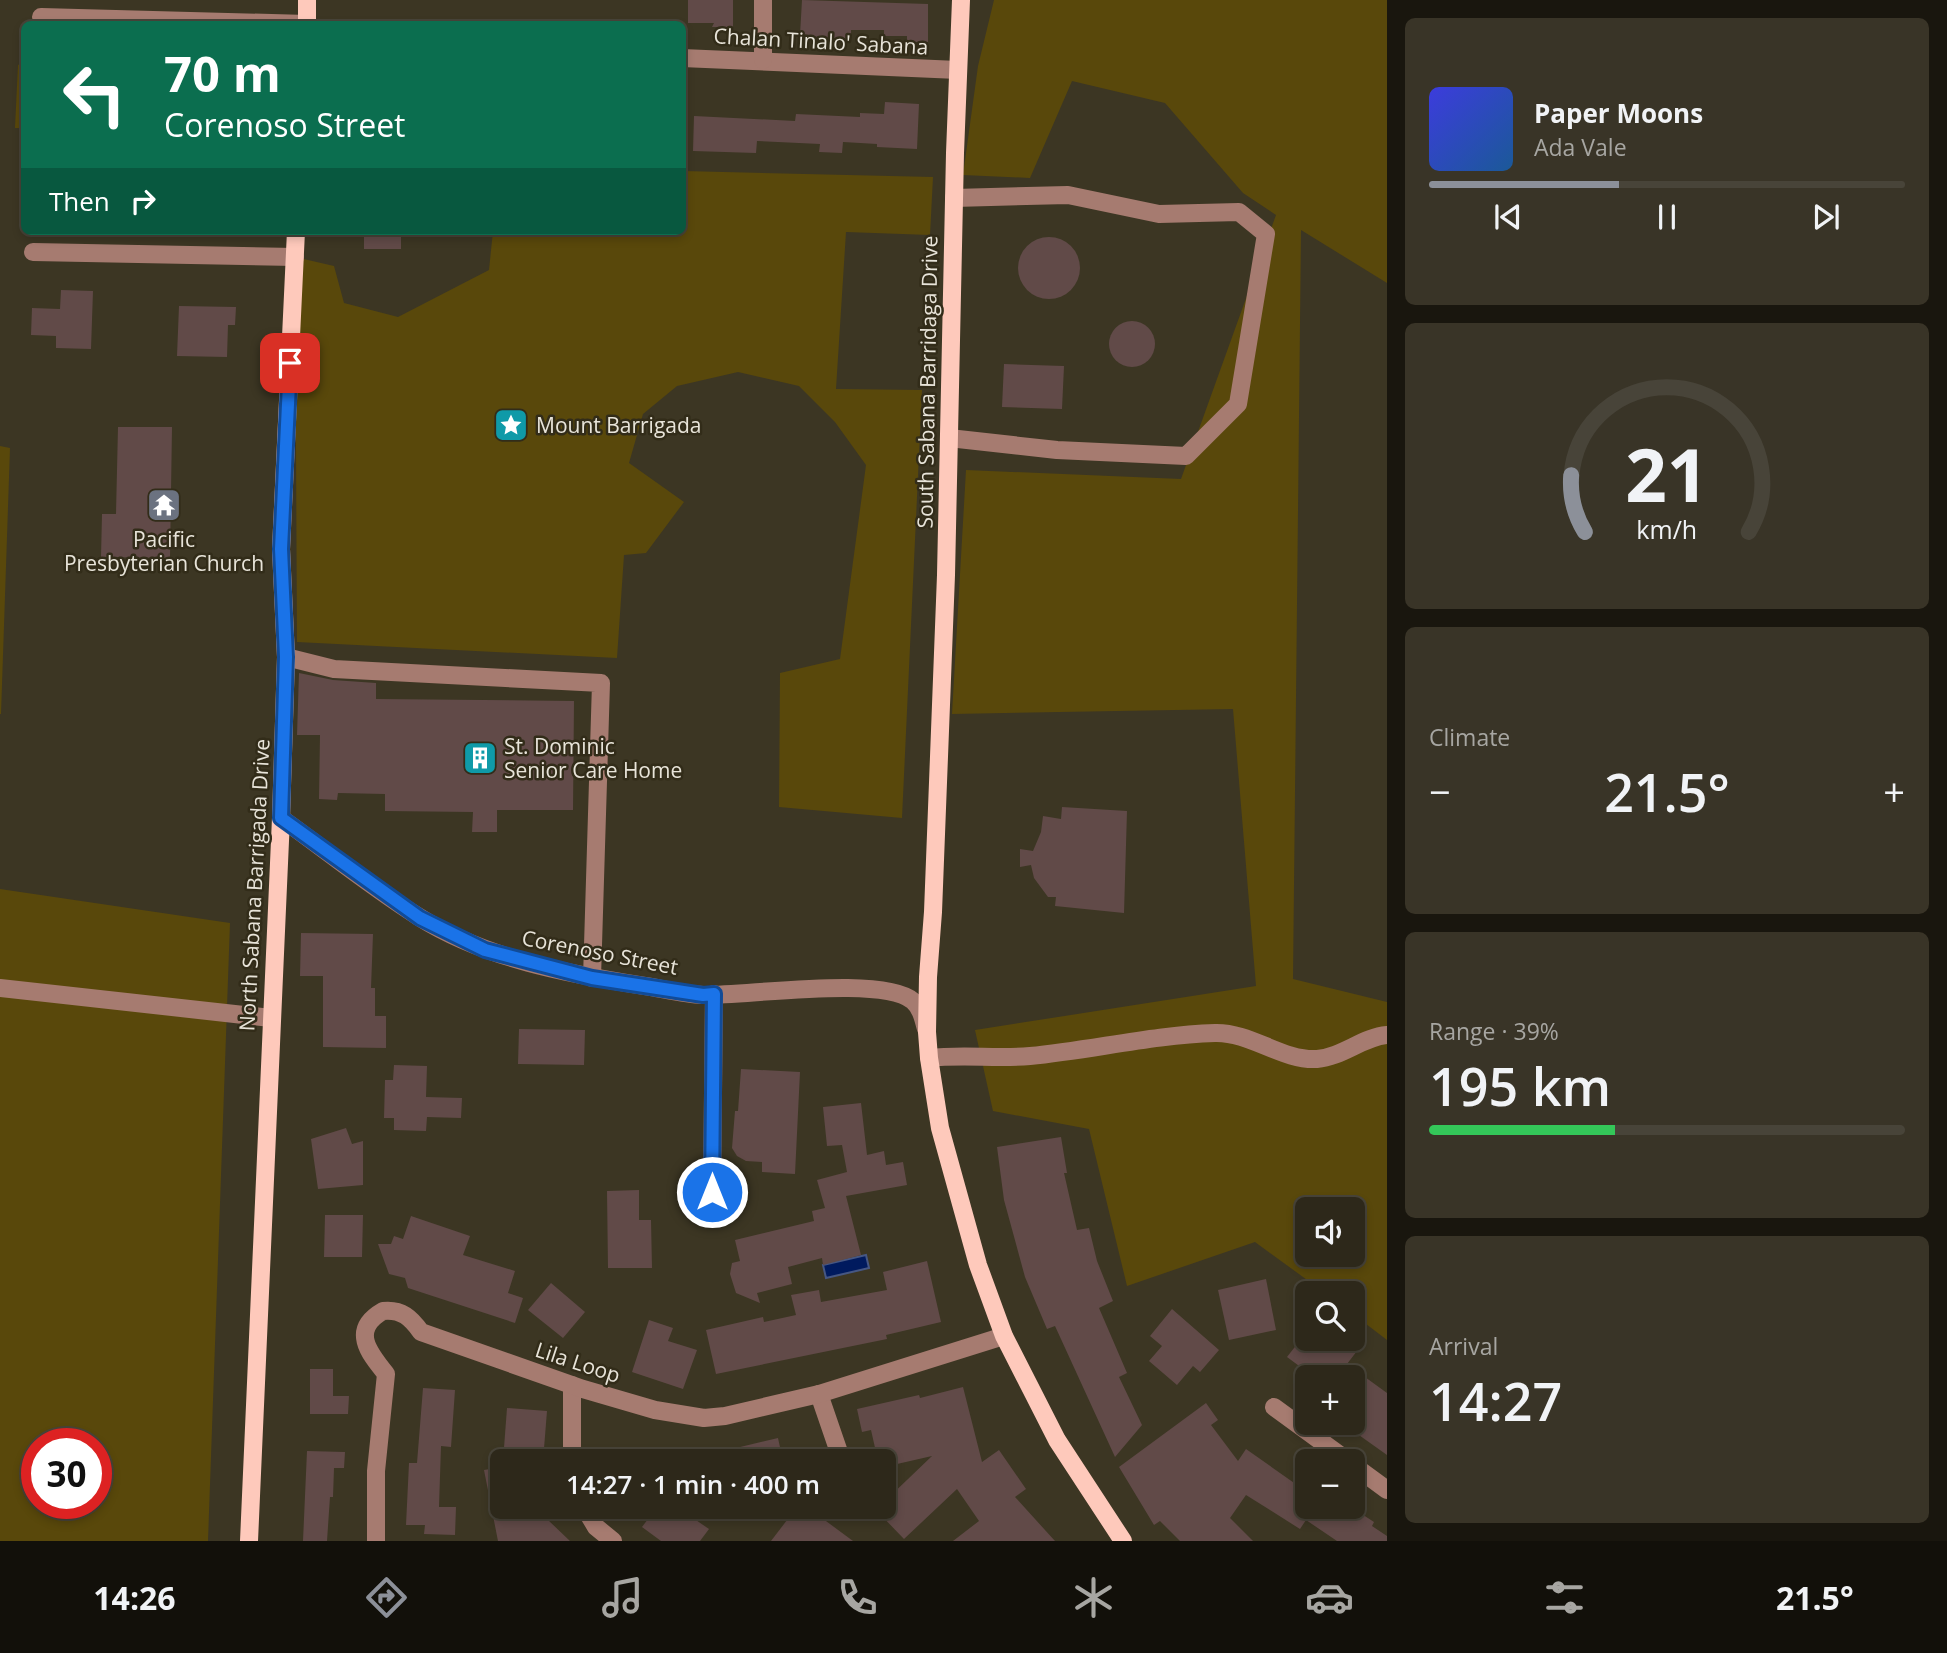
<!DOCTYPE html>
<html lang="en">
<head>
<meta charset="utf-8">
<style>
	:root { --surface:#2d281a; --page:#393427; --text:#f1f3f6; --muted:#a7a6a2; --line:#484439; --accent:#8c9099 }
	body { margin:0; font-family:"Open Sans",sans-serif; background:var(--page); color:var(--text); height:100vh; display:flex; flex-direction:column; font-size:26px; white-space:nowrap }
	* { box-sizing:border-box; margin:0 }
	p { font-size:23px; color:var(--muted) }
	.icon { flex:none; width:38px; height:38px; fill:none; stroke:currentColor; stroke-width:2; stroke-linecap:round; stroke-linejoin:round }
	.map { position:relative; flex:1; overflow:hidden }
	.sheet { display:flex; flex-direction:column; gap:18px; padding:18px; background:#19160e; width:560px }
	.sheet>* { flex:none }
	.banner { position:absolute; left:21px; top:21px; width:665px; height:214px; border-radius:10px; box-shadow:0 4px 10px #0003,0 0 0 2px var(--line); background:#0b6e4f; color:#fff; overflow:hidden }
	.controls { position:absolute; left:1295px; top:1197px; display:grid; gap:14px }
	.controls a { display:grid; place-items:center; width:70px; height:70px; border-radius:10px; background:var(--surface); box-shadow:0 4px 10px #0003,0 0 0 2px var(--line); font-size:35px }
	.speed { position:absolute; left:21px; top:1428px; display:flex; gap:14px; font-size:35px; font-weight:700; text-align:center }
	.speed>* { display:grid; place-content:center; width:91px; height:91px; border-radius:50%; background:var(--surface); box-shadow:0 4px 10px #0003,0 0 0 2px var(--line); line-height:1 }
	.speed .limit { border:10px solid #d22; background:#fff; color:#111 }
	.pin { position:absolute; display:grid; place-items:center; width:60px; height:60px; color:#fff; margin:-30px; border-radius:14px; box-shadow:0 4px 10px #0006 }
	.me { position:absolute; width:77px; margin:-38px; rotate:0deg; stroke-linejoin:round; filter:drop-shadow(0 0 5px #0008) }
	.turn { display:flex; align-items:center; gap:24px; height:147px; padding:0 28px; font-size:32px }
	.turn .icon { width:91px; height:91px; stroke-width:2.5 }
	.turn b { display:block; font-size:49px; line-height:60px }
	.then { display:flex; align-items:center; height:66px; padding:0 28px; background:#0003; gap:14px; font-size:26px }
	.big { font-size:52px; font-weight:600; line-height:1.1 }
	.sheet .card { flex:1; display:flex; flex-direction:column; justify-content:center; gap:10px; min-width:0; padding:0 24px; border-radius:10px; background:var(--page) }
	.sheet .dial { align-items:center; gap:0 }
	.dial svg { height:182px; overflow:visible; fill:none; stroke:var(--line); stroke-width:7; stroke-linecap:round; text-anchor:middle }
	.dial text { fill:var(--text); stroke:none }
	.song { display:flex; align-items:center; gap:21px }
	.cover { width:84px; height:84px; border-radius:10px; background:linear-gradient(135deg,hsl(240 70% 55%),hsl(210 70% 35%)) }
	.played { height:7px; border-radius:4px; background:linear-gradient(90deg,var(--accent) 40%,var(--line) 40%) }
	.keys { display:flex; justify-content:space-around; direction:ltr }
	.heat { display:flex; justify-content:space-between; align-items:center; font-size:38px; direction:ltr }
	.charge { height:10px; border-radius:5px; background:linear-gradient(90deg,#34c759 39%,var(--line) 0) }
	.trip { position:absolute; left:490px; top:1449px; width:406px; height:70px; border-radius:10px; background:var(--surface); box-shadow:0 4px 10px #0003,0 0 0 2px var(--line); font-weight:600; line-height:70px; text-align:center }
	.tab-bar { display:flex; height:112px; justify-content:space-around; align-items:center; background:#12100a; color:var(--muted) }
	.tab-bar .icon { width:49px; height:49px }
	.tab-bar .active { color:var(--accent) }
	.tab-bar b { font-size:32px; color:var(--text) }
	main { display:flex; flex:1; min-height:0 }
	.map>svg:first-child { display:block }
	.green { fill:#59480b; fill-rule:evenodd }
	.water { fill:#001a5e; stroke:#465783; stroke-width:2 }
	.building { fill:#614a48 }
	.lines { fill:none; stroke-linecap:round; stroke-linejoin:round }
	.minor { stroke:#a67b70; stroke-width:18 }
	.major { stroke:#fec9bb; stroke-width:18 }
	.route-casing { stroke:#114b97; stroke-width:18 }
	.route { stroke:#1a73e8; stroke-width:12 }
	.labels { text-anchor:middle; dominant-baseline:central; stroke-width:5; stroke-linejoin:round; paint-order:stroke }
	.street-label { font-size:21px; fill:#e8e4d9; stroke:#322c19 }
	.poi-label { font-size:21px; fill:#e8e4d9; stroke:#322c19; text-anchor:start }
</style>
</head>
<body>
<main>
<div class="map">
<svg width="1387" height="1541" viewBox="0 0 1387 1541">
	<rect width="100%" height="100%" fill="#3c3623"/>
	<!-- green -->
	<g class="green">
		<path d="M 994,0 L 1387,0 L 1387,283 L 1301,230 L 1293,979 L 1387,1002 L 1387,1340 L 1353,1314 L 1353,1293 L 1325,1293 L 1255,1242 L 1127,1286 L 1089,1129 L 993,1111 L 975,1030 L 1256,986 L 1233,709 L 952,714 L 966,470 L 1181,479 L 1276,215 L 1243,193 L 1165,103 L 1072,81 L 1030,178 L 963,175 L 978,66 ZM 1307,1209 L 1353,1209 L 1353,1255 L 1307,1255 Z"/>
		<path d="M 24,62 L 24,128 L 15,128 L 18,65 Z"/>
		<path d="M 683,171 L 933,177 L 930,235 L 846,232 L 836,389 L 922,390 L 902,818 L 779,807 L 780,673 L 840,659 L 866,465 L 835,422 L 799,386 L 738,372 L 677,386 L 643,414 L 629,463 L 684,502 L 646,553 L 624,555 L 617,658 L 297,642 L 295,257 L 334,266 L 344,303 L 398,317 L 489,270 L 493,231 L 682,231 Z"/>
		<path d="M 0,446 L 10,448 L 1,714 L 0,714 Z"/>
		<path d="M 0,889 L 230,923 L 208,1541 L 0,1541 ZM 37,1444 L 96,1444 L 96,1503 L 37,1503 Z"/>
	</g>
	<!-- water -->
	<path class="water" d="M 866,1255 L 869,1268 L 826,1278 L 823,1265 Z"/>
	<!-- building -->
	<g class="building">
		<path d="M 688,0 L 733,0 L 733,27 L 712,27 L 714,23 L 688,23 Z"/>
		<path d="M 802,0 L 928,4 L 928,42 L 907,42 L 907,36 L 884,36 L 884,30 L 851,30 L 851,40 L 800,35 Z"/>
		<path d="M 885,102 L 919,104 L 917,149 L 877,147 L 877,144 L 843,142 L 842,153 L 819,152 L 820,144 L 757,141 L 756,153 L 693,151 L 694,116 L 795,121 L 796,114 L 860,117 L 860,113 L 884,114 Z"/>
		<rect x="364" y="231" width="37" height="18"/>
		<circle cx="1049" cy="268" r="31"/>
		<path d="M 61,290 L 93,291 L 91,349 L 56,348 L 56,336 L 31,335 L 32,308 L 60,309 Z"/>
		<path d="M 179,306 L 236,307 L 235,325 L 228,325 L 227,357 L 177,356 Z"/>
		<circle cx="1132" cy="344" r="23"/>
		<path d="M 1004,364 L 1064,366 L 1062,409 L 1002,407 Z"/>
		<path d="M 118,427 L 172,427 L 170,558 L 101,557 L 102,514 L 116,514 Z"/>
		<path d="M 299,673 L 333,680 L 376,683 L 376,699 L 574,701 L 573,810 L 497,810 L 497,832 L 472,832 L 473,812 L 385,811 L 385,794 L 338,793 L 337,800 L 319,799 L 320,735 L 297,735 Z"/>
		<path d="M 1062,807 L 1127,811 L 1124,913 L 1055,906 L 1056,897 L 1048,897 L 1034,878 L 1031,865 L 1020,867 L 1020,849 L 1033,851 L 1041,832 L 1043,816 L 1061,819 Z"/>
		<path d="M 301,933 L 373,934 L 371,988 L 375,988 L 375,1016 L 386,1016 L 386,1048 L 323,1047 L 323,976 L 300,976 Z"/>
		<path d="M 519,1029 L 585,1030 L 584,1065 L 518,1064 Z"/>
		<path d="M 394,1065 L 427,1066 L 426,1097 L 462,1098 L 461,1118 L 427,1117 L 426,1131 L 394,1130 L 394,1118 L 384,1118 L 385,1080 L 393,1080 Z"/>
		<path d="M 741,1069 L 800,1072 L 795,1174 L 762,1172 L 762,1162 L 746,1161 L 737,1156 L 732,1148 L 735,1111 L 738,1111 Z"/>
		<path d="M 861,1103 L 867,1155 L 884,1151 L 886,1165 L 903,1162 L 907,1185 L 846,1196 L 861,1255 L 823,1265 L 822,1258 L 788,1267 L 792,1284 L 757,1293 L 760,1303 L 736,1293 L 730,1274 L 732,1263 L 740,1261 L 735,1240 L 814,1221 L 812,1211 L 825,1208 L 817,1180 L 847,1172 L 842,1145 L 827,1146 L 823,1107 Z"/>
		<path d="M 346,1128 L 352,1144 L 363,1141 L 363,1185 L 318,1189 L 311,1139 Z"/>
		<path d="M 1061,1137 L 1067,1173 L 1064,1173 L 1077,1230 L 1089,1228 L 1097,1261 L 1113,1301 L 1099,1308 L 1127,1373 L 1119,1377 L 1142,1425 L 1115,1457 L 1055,1326 L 1047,1329 L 1025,1277 L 1004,1200 L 997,1147 Z"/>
		<path d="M 639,1190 L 639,1220 L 651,1220 L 652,1268 L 608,1268 L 607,1191 Z"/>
		<path d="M 325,1215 L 363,1215 L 362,1257 L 324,1257 Z"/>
		<path d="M 411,1216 L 470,1236 L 463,1255 L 515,1271 L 508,1293 L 523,1298 L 515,1323 L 408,1288 L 405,1278 L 389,1274 L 378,1244 L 391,1244 L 394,1236 L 403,1239 Z"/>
		<path d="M 927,1261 L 941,1322 L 886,1335 L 887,1339 L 716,1374 L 706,1330 L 763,1317 L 764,1322 L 796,1315 L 791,1295 L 819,1290 L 821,1302 L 887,1290 L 883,1272 Z"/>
		<path d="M 1266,1279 L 1276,1330 L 1229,1340 L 1218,1290 Z"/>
		<path d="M 551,1283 L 585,1312 L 563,1338 L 528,1310 Z"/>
		<path d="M 1172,1309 L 1219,1350 L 1200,1372 L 1193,1366 L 1177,1385 L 1149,1361 L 1162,1346 L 1150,1336 Z"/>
		<path d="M 649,1320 L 673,1328 L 668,1341 L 697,1350 L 683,1389 L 632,1372 Z"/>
		<path d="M 1301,1339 L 1339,1339 L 1357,1351 L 1347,1364 L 1387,1393 L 1387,1455 L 1342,1423 L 1361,1423 L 1353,1417 L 1353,1377 L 1314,1377 L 1287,1357 Z"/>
		<path d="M 310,1369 L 333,1369 L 333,1396 L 349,1396 L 348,1414 L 310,1414 Z"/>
		<path d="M 963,1387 L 982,1462 L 999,1450 L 1026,1489 L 1015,1497 L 1055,1541 L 953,1541 L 979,1521 L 957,1489 L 904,1539 L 876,1510 L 884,1507 L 884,1502 L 932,1456 L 884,1467 L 884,1461 L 878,1461 L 871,1430 L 862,1432 L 857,1409 L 919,1395 L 920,1398 Z"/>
		<path d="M 423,1388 L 455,1390 L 451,1447 L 441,1446 L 439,1507 L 456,1507 L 455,1535 L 424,1534 L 425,1525 L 406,1525 L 409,1463 L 417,1463 Z"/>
		<path d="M 1206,1403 L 1218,1420 L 1211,1425 L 1238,1461 L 1246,1449 L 1307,1492 L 1307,1507 L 1351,1507 L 1374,1522 L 1372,1526 L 1387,1536 L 1387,1541 L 1337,1541 L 1306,1520 L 1300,1529 L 1246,1495 L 1230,1518 L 1253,1541 L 1180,1541 L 1160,1521 L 1154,1525 L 1119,1467 Z"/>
		<path d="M 507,1408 L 547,1411 L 543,1461 L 503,1461 Z"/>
		<path d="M 778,1438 L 783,1461 L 708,1461 L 707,1455 Z"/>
		<path d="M 307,1451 L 345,1452 L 344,1468 L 334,1468 L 333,1497 L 330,1497 L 327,1541 L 303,1541 Z"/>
		<path d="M 502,1467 L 502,1507 L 547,1507 L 548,1520 L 570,1541 L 498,1541 L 484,1470 Z"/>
		<path d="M 657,1507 L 677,1507 L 709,1529 L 700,1541 L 661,1541 L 642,1527 Z"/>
		<path d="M 797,1507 L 807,1507 L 853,1541 L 771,1541 Z"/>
	</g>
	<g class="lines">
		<!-- minor -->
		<g class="minor">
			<path d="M 41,17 L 307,24"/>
			<path d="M 682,58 L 958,70"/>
			<path d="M 763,60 L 763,0"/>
			<path d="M 33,252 L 295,257"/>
			<path d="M 949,438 L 1057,450 L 1186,456 L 1238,404 L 1266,234 L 1239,212 L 1159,214 L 1068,195 L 954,198"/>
			<path d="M 286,657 L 334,669 L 601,683 L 592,978"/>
			<path d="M 281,818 C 327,851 371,887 419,917 C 486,959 568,974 645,986 C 664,989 684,994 703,995 C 746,996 883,975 913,1001 C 921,1008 923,1018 926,1029"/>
			<path d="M 0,988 L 271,1018"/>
			<path d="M 929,1058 C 963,1054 996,1059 1030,1056 C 1092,1050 1153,1035 1215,1033 C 1251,1032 1282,1061 1317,1059 C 1342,1057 1363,1037 1387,1035"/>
			<path d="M 712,1192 L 714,994"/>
			<path d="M 572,1385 L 572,1461"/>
			<path d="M 819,1394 L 842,1461"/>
			<path d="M 1274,1407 L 1348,1461"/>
			<path d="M 1353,1465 L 1387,1490"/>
			<path d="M 584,1507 L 596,1527 L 613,1541"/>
			<path d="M 376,1541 L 376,1471 L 386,1374 C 369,1353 350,1330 383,1311 C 402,1309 411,1318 421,1332 L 583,1389 L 655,1410 L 704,1418 L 725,1416 L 819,1394 L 1004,1336"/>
		</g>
		<!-- major -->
		<g class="major">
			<path d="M 961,0 L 955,153 L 946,575 L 933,912 L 928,977 L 927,1032 L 929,1058 L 940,1128 L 978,1265 L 1004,1336 L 1057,1440 L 1123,1541"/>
			<path d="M 307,24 L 307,0"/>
			<path d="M 249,1541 L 281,818 L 286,657 L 281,549 L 296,231"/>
		</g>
	</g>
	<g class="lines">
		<!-- route casing -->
		<g class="route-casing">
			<path id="route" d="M 290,363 L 281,549 L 286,657 L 281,818 L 420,918 L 485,950 L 592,978 L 703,995 L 714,994 L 712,1192"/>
		</g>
		<!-- route -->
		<use href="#route" class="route"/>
	</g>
	<!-- icons -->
	<defs>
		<g id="sight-square" transform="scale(1.75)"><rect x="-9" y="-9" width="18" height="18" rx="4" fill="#0f9aa8" stroke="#322c19"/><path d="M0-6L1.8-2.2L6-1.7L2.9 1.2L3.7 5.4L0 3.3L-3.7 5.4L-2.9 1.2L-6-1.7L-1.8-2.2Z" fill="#fff"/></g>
		<g id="temple-square" transform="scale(1.75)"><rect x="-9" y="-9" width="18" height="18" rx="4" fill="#6b7280" stroke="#322c19"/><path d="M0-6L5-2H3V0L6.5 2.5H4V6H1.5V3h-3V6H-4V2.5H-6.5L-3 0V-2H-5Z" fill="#fff"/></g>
		<g id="building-square" transform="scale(1.75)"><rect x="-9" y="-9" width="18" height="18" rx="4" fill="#0f9aa8" stroke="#322c19"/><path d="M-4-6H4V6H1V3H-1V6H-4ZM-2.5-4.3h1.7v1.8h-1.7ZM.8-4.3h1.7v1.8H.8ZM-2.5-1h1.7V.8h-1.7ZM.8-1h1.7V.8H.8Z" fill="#fff"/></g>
	</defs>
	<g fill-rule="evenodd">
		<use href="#sight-square" x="511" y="425"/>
		<use href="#temple-square" x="164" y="505"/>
		<use href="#building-square" x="480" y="758"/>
	</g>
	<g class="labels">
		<!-- street labels -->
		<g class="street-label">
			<text transform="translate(821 41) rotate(3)">Chalan Tinalo' Sabana</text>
			<text transform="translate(927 382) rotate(-89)">South Sabana Barridaga Drive</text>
			<text transform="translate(254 885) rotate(-87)">North Sabana Barrigada Drive</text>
			<text transform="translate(600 952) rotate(11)">Corenoso Street</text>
			<text transform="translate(578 1362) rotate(18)">Lila Loop</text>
		</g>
		<!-- poi labels -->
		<g class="poi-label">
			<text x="536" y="425">Mount Barrigada</text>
			<text x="164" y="539" text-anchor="middle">Pacific<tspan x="164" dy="24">Presbyterian Church</tspan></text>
			<text x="504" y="746">St. Dominic<tspan x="504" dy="24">Senior Care Home</tspan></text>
		</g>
	</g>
</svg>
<div class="controls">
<a><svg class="icon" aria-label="sound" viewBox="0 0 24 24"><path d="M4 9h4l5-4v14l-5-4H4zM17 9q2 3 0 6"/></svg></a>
<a><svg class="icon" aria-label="search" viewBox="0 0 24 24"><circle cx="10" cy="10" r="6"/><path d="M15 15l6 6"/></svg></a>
<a>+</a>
<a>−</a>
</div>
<div class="speed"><div class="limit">30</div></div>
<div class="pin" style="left:290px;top:363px;background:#d93025"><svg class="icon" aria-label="arrive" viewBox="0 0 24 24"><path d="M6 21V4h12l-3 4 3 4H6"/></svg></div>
<svg class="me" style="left:712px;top:1192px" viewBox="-20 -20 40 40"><circle r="17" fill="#1a73e8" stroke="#fff" stroke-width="3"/><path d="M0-11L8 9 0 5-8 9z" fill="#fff"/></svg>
<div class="trip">14:27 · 1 min · 400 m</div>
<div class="banner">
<div class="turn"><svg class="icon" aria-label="left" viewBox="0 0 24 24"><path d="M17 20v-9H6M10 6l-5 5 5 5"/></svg><div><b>70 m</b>Corenoso Street</div></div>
<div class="then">Then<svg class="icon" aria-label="right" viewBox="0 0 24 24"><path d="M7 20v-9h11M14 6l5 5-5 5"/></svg></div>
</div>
</div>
<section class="sheet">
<div class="card">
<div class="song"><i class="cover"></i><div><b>Paper Moons</b><p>Ada Vale</p></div></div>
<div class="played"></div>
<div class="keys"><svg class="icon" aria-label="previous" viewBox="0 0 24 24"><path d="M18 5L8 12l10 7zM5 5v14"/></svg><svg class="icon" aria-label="pause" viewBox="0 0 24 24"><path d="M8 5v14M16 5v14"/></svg><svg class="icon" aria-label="next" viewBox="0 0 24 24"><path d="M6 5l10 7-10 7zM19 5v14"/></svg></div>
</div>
<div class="card dial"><svg viewBox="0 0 100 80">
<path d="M14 69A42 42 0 1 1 86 69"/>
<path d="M14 69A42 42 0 0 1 8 44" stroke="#8c9099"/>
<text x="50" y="56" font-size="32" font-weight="700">21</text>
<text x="50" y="72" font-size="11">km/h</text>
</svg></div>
<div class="card"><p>Climate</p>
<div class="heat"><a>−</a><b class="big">21.5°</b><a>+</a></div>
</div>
<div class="card"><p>Range · 39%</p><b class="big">195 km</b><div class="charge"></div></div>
<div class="card"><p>Arrival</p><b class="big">14:27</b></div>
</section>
</main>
<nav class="tab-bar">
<b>14:26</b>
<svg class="icon active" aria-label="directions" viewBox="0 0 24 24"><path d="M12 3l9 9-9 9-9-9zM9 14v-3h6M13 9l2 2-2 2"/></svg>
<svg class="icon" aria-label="music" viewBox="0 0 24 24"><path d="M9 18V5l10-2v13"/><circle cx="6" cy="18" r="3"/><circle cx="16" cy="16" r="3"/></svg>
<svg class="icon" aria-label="phone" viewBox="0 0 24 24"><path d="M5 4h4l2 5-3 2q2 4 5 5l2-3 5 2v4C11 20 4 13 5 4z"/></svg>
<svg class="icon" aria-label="climate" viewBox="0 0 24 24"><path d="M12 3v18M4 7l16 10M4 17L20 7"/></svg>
<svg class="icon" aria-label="car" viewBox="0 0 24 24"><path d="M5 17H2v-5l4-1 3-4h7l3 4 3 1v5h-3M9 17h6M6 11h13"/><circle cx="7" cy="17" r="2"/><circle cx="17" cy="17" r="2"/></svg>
<svg class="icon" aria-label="filters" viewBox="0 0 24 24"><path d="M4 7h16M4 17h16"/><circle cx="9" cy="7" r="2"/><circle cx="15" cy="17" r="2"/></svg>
<b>21.5°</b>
</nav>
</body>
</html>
